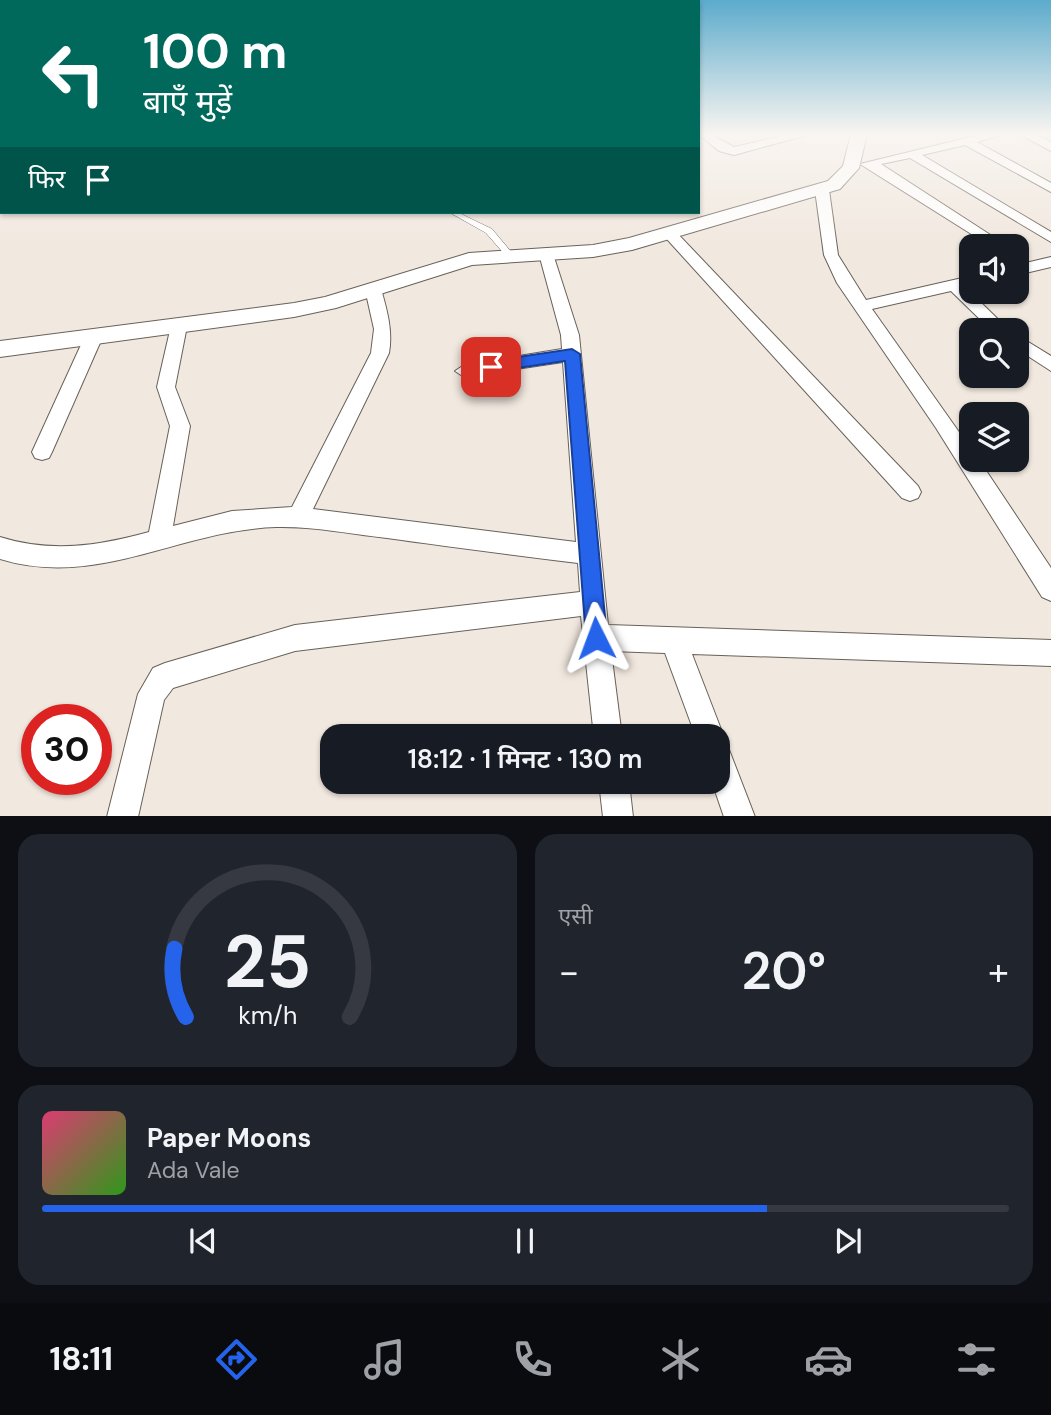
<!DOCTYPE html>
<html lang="hi">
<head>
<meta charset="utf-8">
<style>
	:root { --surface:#171b24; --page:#20242c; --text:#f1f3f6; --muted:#9ea1a6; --line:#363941; --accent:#2563eb }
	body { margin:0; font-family:"DM Sans","Noto Sans Devanagari",sans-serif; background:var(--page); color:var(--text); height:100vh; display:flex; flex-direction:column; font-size:26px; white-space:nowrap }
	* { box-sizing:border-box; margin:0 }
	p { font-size:23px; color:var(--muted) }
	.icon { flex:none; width:38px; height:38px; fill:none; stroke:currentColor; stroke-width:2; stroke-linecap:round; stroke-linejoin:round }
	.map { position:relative; height:816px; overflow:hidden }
	.panel { display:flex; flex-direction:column; gap:18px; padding:18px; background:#0d0f14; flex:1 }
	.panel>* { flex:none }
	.banner { position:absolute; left:0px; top:0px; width:700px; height:214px; box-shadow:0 2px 5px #0004; background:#00695c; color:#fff; overflow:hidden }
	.buttons { position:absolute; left:959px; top:234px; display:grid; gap:14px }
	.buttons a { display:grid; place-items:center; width:70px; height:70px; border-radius:14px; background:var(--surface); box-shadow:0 2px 5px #0004; font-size:35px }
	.speed { position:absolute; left:21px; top:704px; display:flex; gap:14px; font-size:35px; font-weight:700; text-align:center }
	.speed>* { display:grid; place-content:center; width:91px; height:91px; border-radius:50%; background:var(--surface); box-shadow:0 2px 5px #0004; line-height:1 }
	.speed .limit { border:10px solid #d22; background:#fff; color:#111 }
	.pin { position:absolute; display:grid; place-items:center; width:60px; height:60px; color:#fff; margin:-30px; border-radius:14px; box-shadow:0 4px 10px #0006 }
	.me { position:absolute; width:77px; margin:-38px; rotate:357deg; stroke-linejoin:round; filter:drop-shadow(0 0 5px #0008) }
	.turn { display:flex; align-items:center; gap:24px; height:147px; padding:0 28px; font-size:32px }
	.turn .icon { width:91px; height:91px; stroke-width:2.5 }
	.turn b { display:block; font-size:49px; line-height:60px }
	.then { display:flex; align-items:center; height:66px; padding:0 28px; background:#0003; gap:14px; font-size:26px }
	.big { font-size:52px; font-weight:600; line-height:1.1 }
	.panel .widget { flex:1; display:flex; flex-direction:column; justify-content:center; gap:10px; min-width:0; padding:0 24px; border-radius:21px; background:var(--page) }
	.panel .dial { align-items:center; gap:0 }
	.dial svg { height:182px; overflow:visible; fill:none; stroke:var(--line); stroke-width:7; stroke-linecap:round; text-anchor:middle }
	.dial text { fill:var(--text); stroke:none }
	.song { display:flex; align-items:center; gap:21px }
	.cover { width:84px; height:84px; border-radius:10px; background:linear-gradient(135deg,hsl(340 70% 55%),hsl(110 70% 35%)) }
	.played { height:7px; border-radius:4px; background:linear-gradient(90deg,var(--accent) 75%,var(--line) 75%) }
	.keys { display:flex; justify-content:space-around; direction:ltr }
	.heat { display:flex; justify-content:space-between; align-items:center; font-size:38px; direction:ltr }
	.panel .tiles { flex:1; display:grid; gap:18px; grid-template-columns:1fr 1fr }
	.widget:last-child { grid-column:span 2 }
	.trip { position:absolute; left:320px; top:724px; width:410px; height:70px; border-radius:21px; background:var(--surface); box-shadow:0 2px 5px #0004; font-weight:600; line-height:70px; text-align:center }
	.tab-bar { display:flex; height:112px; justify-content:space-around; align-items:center; background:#090b0e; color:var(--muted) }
	.tab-bar .icon { width:49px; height:49px }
	.tab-bar .on { color:var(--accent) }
	.tab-bar b { font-size:32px; color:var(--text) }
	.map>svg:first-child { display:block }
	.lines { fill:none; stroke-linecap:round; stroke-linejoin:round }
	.lane-casing { stroke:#686159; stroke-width:1 }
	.street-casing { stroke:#686159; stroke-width:2 }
	.secondary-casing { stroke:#686159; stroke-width:2 }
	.lane { fill:#fff; fill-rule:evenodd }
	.street { fill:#fff; fill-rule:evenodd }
	.secondary { fill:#fff; fill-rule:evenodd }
	.route { fill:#2563eb; stroke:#184099; stroke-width:2 }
</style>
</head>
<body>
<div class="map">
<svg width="1051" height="817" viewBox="0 0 1051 817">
	<rect width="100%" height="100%" fill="#f1e8df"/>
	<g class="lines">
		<!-- lane casing -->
		<g class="lane-casing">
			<path id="lane" d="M 449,212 L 457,212 L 492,229 L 513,254 L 509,256 L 506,256 L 486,233 Z"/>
		</g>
		<!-- street casing -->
		<g class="street-casing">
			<g id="street">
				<path d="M 698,134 L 710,134 L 734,147 L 791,134 L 811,134 L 734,155 L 719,151 Z"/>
				<path d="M 983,134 L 1004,134 L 977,142 L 1051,183 L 1051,192 L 965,145 L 922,155 L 1051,232 L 1051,242 L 910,158 L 881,164 L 1009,247 L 992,247 L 860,164 Z"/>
				<path d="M 1019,134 L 1034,134 L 1051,142 L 1051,151 Z"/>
				<rect x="0" y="149" width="2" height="8"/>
				<path d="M 822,186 L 829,190 L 838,255 L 866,300 L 971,276 L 971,286 L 965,287 L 1010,331 L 992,331 L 951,291 L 872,309 L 971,449 L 971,460 L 979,460 L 1051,568 L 1051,601 L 1042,597 L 936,428 L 837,283 L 824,255 L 815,190 Z"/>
				<path d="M 670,230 L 675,231 L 918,486 L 921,492 L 918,498 L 910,501 L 902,498 L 665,237 L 663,234 Z"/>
				<path d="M 546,250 L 553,254 L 579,335 L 608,625 L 1051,640 L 1051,666 L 692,654 L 724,737 L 721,744 L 728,747 L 755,817 L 724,817 L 712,782 L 718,782 L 718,737 L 696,737 L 665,653 L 611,651 L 622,737 L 594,737 L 581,616 L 295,651 L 173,688 L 164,700 L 138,817 L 107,817 L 138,694 L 153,668 L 165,663 L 295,625 L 580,592 L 578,563 C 514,555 451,547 387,538 C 351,534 313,526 276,527 C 180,530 97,589 0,559 L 0,537 C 51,553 98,546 149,532 L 170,426 L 157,387 L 171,326 L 179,320 L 187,326 L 175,387 L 190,426 L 173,526 L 232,511 L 292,507 L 371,353 L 374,329 L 365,289 L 373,284 L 381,289 C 387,310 393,331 389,353 L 313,509 L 576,542 L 563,362 L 464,377 L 455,371 L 464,365 L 562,349 L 561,335 L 539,254 Z"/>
				<path d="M 1051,257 L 1051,267 L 1017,275 L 1017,265 Z"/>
				<path d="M 94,330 L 103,336 L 52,452 L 49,458 L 42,460 L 35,458 L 32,452 L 85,336 Z"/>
				<path d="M 1017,335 L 1051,356 L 1051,371 L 1017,349 Z"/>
				<path d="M 599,782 L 629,782 L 633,817 L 603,817 Z"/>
			</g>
		</g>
		<!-- secondary casing -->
		<g class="secondary-casing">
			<path id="secondary" d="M 851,134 L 867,134 L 859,168 L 840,189 L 632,250 L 593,257 L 472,265 L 336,308 L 294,317 L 0,357 L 0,341 L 294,303 L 325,297 L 469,253 L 593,245 L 629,238 L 828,181 L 843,166 Z"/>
		</g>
		<!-- lane -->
		<use href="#lane" class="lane"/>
		<!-- street -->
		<use href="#street" class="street"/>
		<!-- secondary -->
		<use href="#secondary" class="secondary"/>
	</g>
	<!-- sky -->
	<linearGradient id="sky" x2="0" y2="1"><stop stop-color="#5cabcc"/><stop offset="0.54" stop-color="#f9f5f1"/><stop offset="1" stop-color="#f9f5f1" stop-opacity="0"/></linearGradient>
	<rect width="1051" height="248" fill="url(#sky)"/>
	<!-- route -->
	<path class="route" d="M 572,349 L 580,354 L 607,638 L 604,646 L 596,649 L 589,646 L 586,638 L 565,361 L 491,372 L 484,367 L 491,361 Z"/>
</svg>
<div class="buttons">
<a><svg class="icon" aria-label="sound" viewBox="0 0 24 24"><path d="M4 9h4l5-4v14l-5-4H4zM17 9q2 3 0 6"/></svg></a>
<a><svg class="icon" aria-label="search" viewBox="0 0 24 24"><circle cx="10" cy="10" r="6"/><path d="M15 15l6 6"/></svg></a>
<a><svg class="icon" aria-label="layers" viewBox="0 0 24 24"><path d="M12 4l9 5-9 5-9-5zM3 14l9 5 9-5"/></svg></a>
</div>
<div class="speed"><div class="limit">30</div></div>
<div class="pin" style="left:491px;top:367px;background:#d93025"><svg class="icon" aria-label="arrive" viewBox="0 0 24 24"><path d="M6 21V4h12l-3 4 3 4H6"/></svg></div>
<svg class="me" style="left:596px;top:638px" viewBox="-20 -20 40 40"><path d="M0-17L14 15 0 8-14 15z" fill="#2563eb" stroke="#fff" stroke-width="4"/></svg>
<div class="trip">18:12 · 1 मिनट · 130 m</div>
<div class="banner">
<div class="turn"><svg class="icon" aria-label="left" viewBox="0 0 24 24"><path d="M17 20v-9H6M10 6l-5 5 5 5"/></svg><div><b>100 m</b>बाएँ मुड़ें</div></div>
<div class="then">फिर<svg class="icon" aria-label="arrive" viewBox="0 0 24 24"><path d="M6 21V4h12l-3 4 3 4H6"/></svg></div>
</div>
</div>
<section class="panel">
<div class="tiles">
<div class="widget dial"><svg viewBox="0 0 100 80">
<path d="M14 69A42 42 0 1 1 86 69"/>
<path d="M14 69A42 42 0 0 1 9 39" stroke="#2563eb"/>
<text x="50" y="56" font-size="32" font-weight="700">25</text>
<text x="50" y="72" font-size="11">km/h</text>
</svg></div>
<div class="widget"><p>एसी</p>
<div class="heat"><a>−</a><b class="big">20°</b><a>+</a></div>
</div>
<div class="widget">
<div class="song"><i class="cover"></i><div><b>Paper Moons</b><p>Ada Vale</p></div></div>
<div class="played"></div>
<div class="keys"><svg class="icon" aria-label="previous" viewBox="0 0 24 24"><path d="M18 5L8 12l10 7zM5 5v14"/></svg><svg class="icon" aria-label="pause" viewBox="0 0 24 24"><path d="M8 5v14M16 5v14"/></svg><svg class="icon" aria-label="next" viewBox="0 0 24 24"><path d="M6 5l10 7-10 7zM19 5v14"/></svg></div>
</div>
</div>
</section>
<nav class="tab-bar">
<b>18:11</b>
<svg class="icon on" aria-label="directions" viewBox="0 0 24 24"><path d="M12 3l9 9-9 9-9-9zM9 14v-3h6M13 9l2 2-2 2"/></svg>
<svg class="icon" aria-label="music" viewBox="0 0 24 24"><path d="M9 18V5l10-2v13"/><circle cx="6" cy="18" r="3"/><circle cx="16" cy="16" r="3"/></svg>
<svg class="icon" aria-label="phone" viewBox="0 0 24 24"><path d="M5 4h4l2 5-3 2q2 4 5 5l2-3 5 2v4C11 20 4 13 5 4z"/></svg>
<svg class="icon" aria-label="climate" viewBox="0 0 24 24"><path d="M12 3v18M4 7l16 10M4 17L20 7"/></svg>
<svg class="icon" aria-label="car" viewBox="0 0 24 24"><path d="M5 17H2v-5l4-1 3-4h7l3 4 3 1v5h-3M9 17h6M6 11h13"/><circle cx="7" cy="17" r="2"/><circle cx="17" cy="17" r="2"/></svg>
<svg class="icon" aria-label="filters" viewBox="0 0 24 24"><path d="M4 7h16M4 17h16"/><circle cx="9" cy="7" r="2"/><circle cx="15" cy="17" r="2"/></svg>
</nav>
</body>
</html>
